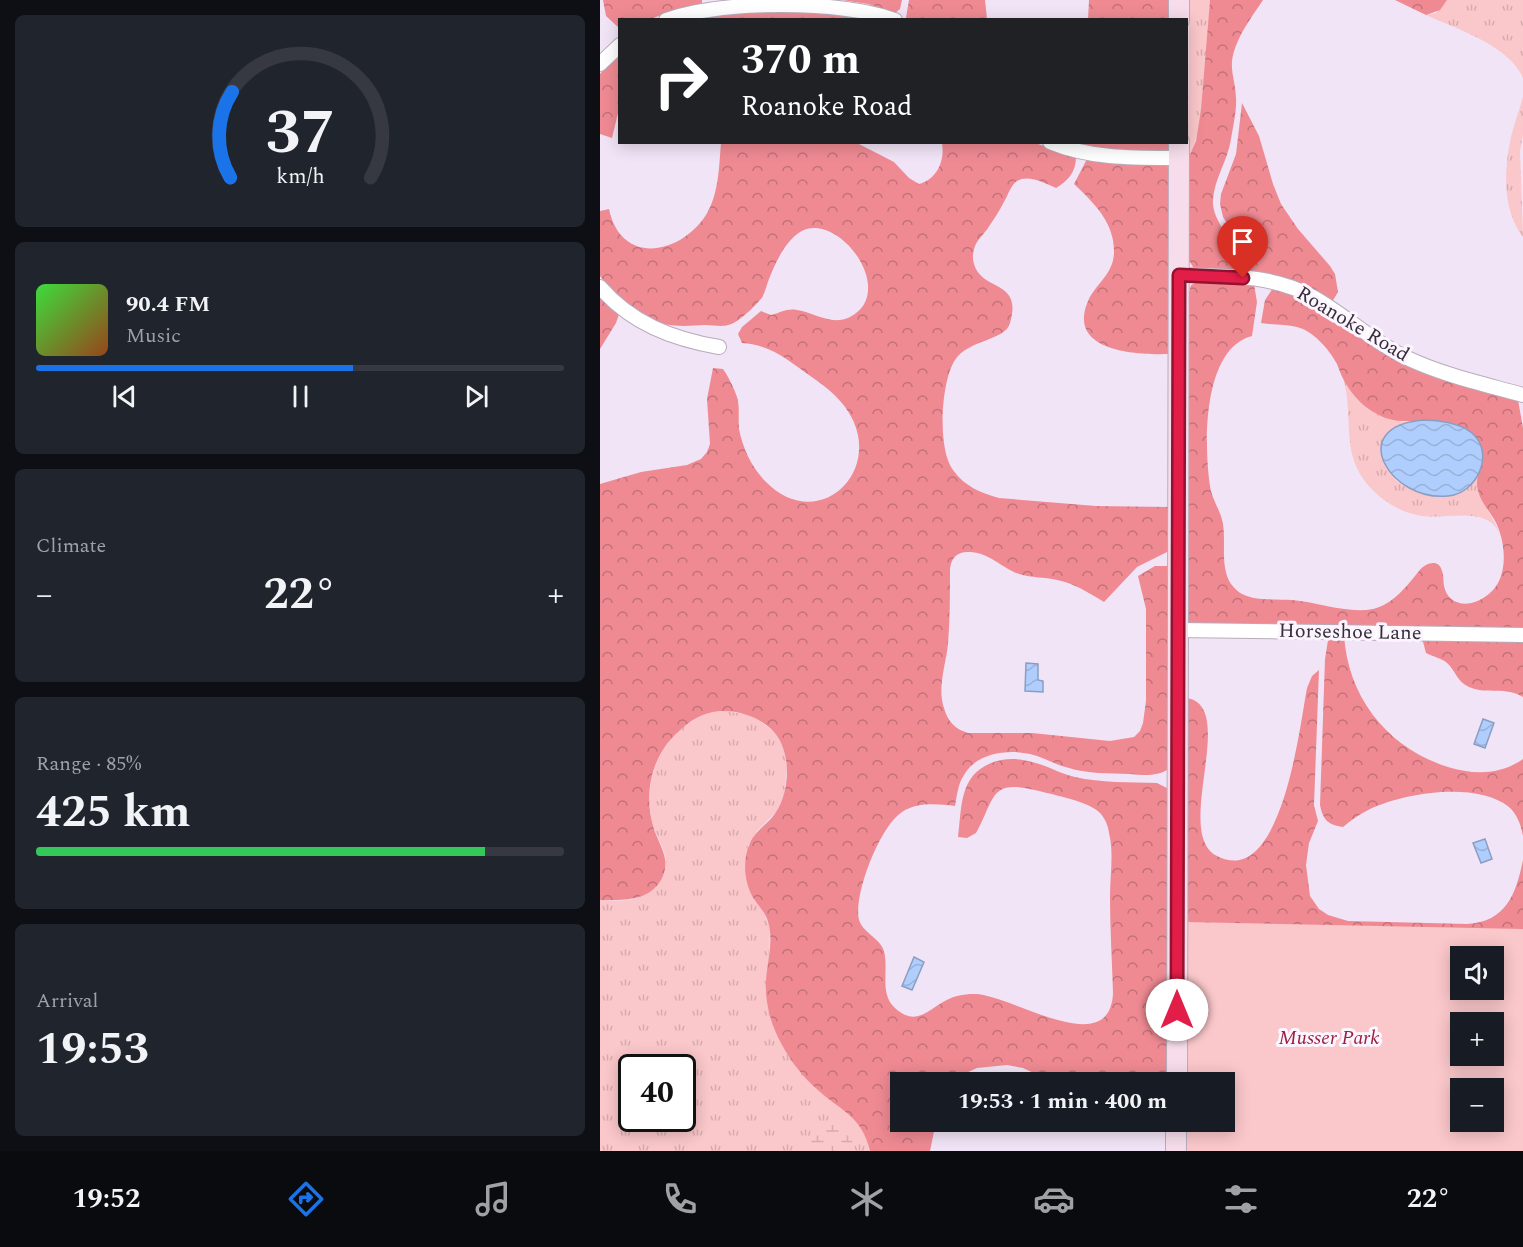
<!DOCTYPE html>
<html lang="en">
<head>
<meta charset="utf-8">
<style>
	:root { --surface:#171b24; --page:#20242c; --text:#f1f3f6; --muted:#9ea1a6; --line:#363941; --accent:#1a73e8 }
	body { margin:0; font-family:Spectral,serif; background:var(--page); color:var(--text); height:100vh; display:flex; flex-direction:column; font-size:22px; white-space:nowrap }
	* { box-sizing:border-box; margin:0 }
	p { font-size:20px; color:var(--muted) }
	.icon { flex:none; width:33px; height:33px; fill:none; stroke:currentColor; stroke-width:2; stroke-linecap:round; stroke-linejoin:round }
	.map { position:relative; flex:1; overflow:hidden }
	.details { display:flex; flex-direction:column; gap:15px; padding:15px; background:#0d0f14; width:600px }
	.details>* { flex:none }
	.hud { position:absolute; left:18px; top:18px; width:570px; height:126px; border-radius:0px; box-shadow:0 3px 15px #0003; background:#202124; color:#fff; overflow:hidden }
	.fabs { position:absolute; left:850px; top:946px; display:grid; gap:12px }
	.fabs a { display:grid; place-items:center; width:54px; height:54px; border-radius:0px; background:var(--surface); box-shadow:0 3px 15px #0003; font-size:30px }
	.speed { position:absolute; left:18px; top:1054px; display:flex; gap:12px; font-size:30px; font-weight:700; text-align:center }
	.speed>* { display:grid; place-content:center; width:78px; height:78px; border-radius:50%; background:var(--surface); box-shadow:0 3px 15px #0003; line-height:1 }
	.speed .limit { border:3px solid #111; border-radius:9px; background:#fff; color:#111 }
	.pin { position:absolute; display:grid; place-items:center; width:51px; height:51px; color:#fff; margin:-62px -26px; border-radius:50% 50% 50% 0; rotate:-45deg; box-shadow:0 0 6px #0007 }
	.pin .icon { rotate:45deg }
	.me { position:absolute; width:66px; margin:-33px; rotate:0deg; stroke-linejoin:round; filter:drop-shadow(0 0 4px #0008) }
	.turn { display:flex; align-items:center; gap:21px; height:126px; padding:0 24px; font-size:27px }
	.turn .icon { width:78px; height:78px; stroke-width:2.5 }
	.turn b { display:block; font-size:42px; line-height:51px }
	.big { font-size:45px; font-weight:700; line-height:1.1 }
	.details .widget { flex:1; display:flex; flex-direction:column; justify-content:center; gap:9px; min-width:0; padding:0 21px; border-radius:9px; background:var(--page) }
	.details .dial { align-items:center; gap:0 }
	.dial svg { height:156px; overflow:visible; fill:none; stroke:var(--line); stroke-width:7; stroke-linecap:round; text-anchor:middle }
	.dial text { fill:var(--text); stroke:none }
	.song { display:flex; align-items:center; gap:18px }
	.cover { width:72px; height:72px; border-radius:9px; background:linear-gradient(135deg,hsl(120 70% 55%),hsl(20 70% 35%)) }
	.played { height:6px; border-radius:3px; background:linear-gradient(90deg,var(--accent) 60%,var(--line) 60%) }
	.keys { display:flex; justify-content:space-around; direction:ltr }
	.heat { display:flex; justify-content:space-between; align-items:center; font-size:33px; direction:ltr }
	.charge { height:9px; border-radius:4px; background:linear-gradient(90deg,#34c759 85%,var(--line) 0) }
	.trip { position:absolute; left:290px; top:1072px; width:345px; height:60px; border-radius:0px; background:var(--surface); box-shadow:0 3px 15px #0003; font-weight:700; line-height:60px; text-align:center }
	.tabs { display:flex; height:96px; justify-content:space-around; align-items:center; background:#090b0e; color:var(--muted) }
	.tabs .icon { width:42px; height:42px }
	.tabs .current { color:var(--accent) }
	.tabs b { font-size:27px; color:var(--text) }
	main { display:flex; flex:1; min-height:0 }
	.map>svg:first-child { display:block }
	.grass { fill:url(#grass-tufts); fill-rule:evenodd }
	.forest { fill:url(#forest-crowns); fill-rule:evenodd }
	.wetland { fill:url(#wetland-marsh) }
	.park { fill:#fac7ca; fill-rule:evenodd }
	.water { fill:url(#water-waves); stroke:#8b9ec1; stroke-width:1.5 }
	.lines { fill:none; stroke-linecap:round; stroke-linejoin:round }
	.street-casing { stroke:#b8acbd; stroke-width:16 }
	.secondary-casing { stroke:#b8acbd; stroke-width:22 }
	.street { stroke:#fff; stroke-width:14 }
	.secondary { stroke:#f7ddeb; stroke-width:20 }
	.route-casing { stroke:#92132f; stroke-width:15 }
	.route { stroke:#e11d48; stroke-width:10 }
	.labels { text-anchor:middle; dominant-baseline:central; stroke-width:6; stroke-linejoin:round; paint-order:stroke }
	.street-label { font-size:20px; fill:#342f36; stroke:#fcf4fe }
	.park-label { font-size:20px; font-style:italic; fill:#98203a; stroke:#fcf4fe }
</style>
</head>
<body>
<main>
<section class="details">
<div class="widget dial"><svg viewBox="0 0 100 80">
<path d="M14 69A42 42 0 1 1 86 69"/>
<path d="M14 69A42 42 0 0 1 15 25" stroke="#1a73e8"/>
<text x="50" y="56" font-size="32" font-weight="700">37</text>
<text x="50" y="72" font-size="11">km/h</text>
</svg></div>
<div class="widget">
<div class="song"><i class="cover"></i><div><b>90.4 FM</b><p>Music</p></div></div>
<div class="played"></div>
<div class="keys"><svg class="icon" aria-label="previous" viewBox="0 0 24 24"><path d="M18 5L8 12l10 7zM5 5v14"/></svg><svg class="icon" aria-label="pause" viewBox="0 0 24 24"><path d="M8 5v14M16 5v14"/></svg><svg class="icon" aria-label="next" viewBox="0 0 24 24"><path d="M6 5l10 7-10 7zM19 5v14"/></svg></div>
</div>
<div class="widget"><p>Climate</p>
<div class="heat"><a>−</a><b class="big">22°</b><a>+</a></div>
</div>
<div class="widget"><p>Range · 85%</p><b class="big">425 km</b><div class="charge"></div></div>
<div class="widget"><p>Arrival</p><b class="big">19:53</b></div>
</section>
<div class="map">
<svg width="923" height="1151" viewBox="0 0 923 1151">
	<defs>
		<pattern id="grass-tufts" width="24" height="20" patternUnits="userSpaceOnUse" patternTransform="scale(1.5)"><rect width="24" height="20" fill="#fac7ca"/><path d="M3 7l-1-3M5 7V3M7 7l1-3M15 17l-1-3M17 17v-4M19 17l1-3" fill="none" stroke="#d7abae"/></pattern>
		<pattern id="forest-crowns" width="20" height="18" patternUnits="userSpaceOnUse" patternTransform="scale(1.5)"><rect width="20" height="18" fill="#ef8a93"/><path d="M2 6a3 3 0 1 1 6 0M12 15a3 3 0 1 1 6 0" fill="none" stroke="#c27179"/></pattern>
		<pattern id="wetland-marsh" width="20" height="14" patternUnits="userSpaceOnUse" patternTransform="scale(1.5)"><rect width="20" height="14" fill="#fac7ca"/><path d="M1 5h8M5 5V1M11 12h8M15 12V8" fill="none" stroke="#d7abae"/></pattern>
		<pattern id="water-waves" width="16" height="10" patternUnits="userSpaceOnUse" patternTransform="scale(1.5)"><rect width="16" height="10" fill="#b0cefd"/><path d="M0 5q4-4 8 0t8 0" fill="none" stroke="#98b1d9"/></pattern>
	</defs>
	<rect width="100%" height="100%" fill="#f1e4f6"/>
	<!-- grass -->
	<g class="grass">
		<path d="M 589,0 L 610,0 C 606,42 608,125 588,159 Z"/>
		<path d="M 847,0 L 923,0 L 923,78 C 910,46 857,29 826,15 L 836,13 Z"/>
		<path d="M 923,96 L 923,135 L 920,151 L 923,237 C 902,209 904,170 911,137 C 914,123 920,110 923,96 Z"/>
		<path d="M 743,378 L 759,401 L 802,422 L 811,422 C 799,426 784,433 781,446 C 785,455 787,470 793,477 C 798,483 807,487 813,490 C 839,502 865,498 879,473 C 873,499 896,516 902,540 C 892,501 844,522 817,515 C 797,511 776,497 764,480 C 741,449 754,412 743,378 Z"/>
		<path d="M 112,711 L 125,711 L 145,714 L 159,720 L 176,734 L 184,749 L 187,767 L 184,795 L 176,812 L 157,831 L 148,846 L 145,865 L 151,893 L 165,915 L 170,929 L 167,1003 L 177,1035 L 260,1125 L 266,1137 L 270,1151 L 0,1151 L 0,900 C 11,900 27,902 37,898 C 49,892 65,879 66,865 C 66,850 57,839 53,825 C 40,776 64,729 112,711 ZM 32,1068 L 82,1068 L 82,1119 L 32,1119 Z"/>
	</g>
	<!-- forest -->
	<g class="forest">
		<path d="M 3,0 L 102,0 L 102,4 L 66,13 L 51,19 L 20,20 L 19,28 L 6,16 Z"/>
		<path d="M 242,0 L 302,0 L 300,9 L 295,13 L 268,4 Z"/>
		<path d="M 309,0 L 385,0 L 387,19 L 308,19 L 306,18 Z"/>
		<path d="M 489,0 L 570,0 L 570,19 L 488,20 Z"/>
		<path d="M 610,0 L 663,0 C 651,18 635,39 632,61 C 631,74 636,85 636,98 C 637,109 633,127 631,139 C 628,160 614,179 613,200 C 611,225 647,252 636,271 L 597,269 L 593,267 L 588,259 L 588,159 L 596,141 L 601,110 Z"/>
		<path d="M 795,0 L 847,0 L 840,10 L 826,15 Z"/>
		<path d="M 220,10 L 278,20 L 86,20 L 135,12 Z"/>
		<path d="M 19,53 L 19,109 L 12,138 L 0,134 L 0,74 Z"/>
		<path d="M 642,103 L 659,136 L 673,184 L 681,204 L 698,229 L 730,266 L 735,274 L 738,292 L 732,302 L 651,272 L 644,250 L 623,217 L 620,204 L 621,194 L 636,154 Z"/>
		<path d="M 570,142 L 568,150 L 562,152 L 504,149 L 468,143 Z"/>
		<path d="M 121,143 L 257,143 L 294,162 L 309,178 L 319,184 C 337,179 345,161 342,143 L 435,143 L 476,157 C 476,172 468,181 456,188 C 445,183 428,174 417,181 C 411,185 408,195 405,200 C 400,210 394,219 388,228 C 384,234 378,239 375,246 C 373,252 372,258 374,264 C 382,292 423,279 410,323 C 405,341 369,339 355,360 C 341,381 337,449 353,470 C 364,486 381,493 399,498 L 496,506 L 569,507 L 569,551 L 537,567 L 504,602 C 489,593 474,583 457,580 C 444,577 432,578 419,574 C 402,568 387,551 368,552 C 356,552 351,559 350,569 C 350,594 350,619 348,644 C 346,664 337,688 344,708 C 348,722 355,729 368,733 L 432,733 L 510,741 L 534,737 L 540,731 L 543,723 L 546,701 L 546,609 L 538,576 L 555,566 L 569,566 L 569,769 C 556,777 543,775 529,774 C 509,773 488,774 469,768 C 455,765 444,757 430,754 C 408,749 376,753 364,775 C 358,784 357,795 355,806 C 337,804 318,802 302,812 C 280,826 253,895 259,920 C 263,933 280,938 284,951 C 289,970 279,994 295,1008 C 315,1026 326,1012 343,1002 C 353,996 363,994 374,994 C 409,993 510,1063 513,993 C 512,961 510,929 510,897 C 510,876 514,853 509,833 C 508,825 505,818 499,812 C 489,802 455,795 439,791 C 389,778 396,797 376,833 L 367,838 L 358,837 C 362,807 359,776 391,763 C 404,758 418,758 432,762 C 447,765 460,774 475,777 C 501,783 530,782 557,783 L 569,789 L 568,1074 L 561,1078 L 442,1077 L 423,1068 L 407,1065 L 377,1068 L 364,1074 L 353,1083 L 300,1083 L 300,1122 L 336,1122 L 330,1151 L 270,1151 C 261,1116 244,1113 219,1091 C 201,1076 186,1055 176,1033 C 169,1017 165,999 166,981 C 167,962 174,940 168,922 C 166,913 159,907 154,899 C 144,883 142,860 150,843 C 156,829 169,824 176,812 C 191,789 192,747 170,728 C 157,716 137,710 120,711 C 103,712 89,721 77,733 C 51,757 43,795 54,829 C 60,847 72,861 61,880 C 48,902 22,900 0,900 L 0,484 L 41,472 L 87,465 L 101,459 L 107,452 L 110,444 L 107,399 L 113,368 L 123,369 C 128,376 134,388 137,397 C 140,406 138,419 139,429 C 143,449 151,466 165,481 C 218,536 285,471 249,413 C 239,396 222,384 206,373 C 186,358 167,344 142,343 L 138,334 L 142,327 L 161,311 L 171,315 C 180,313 187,308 197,310 C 216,313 231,326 250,317 C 292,296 253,230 215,228 C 191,227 176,261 169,279 C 166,286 165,295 160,300 C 153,308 138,323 128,325 C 122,327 112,325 105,325 C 90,326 74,327 60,323 C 38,317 13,294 0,276 L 0,211 L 9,209 C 21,266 80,255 106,215 C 119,194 119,166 121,143 Z"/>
		<path d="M 487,159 L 563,164 L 569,167 L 569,354 C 538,355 466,352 488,301 C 496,283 513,275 514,253 C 515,223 494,203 474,184 Z"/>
		<path d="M 597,282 L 654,284 L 657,302 L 652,336 C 602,349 604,446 610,486 C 612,500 621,511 623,524 C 626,544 620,567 631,584 C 635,589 640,594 647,596 C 660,601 678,599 692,600 C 718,602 747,614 773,609 C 792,605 807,586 819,571 C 825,563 839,558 842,571 C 844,576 843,581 844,586 C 847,601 861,607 875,602 C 885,598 892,593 898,583 C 908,565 904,536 894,519 C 887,508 877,497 877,483 C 878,464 890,447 870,432 C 843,410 805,431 777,414 C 765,408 755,398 748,387 C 743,380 740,372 737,364 C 729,349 713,331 697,327 C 686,324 673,325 661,323 L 665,300 L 673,288 L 694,294 L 713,304 L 772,345 L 918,400 L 923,428 L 923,631 L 595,626 L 587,623 L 588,296 L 591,285 Z"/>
		<path d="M 0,295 L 19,314 L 16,323 L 0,349 Z"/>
		<path d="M 729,634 L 744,635 C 748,698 788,748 848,767 C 874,775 900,775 923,759 L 923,836 C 921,825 917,814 909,807 C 876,781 805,793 770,809 C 760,814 751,820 743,827 C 728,825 723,820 720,805 L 725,659 Z"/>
		<path d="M 822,638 L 923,639 L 923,697 C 906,686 887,695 869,687 C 857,682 856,671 847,663 C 842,658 833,657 826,653 Z"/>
		<path d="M 719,670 L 714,805 L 718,821 L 709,843 L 706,865 L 710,896 L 719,909 L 728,915 L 748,921 L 867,924 C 906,922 916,894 923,860 L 923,1151 L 729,1151 L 586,958 L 587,698 C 639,707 572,833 617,856 C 682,890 700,724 707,688 L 712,676 ZM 861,957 L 894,957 L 894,990 L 861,990 ZM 861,1023 L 894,1023 L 894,1056 L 861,1056 ZM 861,1089 L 894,1089 L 894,1122 L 861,1122 Z"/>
	</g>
	<!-- wetland -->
	<path class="wetland" d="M 230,1120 C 245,1122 251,1138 256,1151 L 207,1151 C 212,1139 217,1124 230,1120 Z"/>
	<!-- park -->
	<path class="park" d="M 586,922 L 923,929 L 923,1151 L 585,1151 L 585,1122 L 624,1122 L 624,1083 L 586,1083 ZM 861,957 L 894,957 L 894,990 L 861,990 ZM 861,1023 L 894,1023 L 894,1056 L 861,1056 ZM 861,1089 L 894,1089 L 894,1122 L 861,1122 Z"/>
	<!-- water -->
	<g class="water">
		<path d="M 824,420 C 839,420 860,423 872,433 C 896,454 876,494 848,496 C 790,502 744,426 824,420 Z"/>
		<path d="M 426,663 L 438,664 L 438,680 L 443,681 L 443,692 L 425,691 Z"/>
		<path d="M 883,719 L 894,723 L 885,748 L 874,744 Z"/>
		<path d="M 885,839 L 892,859 L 881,863 L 873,843 Z"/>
		<path d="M 314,957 L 324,962 L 312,990 L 302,986 Z"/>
	</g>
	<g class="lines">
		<!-- street casing -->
		<g class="street-casing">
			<g id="street">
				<path d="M 66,20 C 124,0 238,0 295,20"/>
				<path d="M 0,64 L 20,45"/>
				<path d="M 450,142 C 490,159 536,158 579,158"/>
				<path d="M 579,275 C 624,276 672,274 713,297 C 745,315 772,341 805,357 C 842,375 884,384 923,395"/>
				<path d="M 0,287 C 31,323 72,339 119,347"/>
				<path d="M 578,630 L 923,635"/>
			</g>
		</g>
		<!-- secondary casing -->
		<g class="secondary-casing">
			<g id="secondary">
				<path d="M 579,20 L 579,0"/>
				<path d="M 577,1083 L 579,142"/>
				<path d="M 576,1151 L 576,1122"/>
			</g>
		</g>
		<!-- street -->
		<use href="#street" class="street"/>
		<!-- secondary -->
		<use href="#secondary" class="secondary"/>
	</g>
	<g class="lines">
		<!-- route casing -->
		<g class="route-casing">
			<path id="route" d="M 577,1010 L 579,275 L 643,278"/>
		</g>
		<!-- route -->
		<use href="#route" class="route"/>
	</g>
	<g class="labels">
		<!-- street labels -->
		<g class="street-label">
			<text transform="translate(753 324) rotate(31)">Roanoke Road</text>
			<text transform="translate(750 632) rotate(1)">Horseshoe Lane</text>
		</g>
		<!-- park labels -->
		<g class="park-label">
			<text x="729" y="1038">Musser Park</text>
		</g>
	</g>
</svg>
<div class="fabs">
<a><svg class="icon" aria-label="sound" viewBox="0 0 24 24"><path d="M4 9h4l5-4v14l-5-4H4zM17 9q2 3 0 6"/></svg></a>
<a>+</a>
<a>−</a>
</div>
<div class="speed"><div class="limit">40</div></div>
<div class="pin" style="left:643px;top:278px;background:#d93025"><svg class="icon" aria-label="arrive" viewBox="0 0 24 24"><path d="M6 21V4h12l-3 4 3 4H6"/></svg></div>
<svg class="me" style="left:577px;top:1010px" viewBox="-20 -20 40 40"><circle r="19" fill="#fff"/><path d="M0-13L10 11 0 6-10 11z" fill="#e11d48"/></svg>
<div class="trip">19:53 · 1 min · 400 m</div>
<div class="hud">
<div class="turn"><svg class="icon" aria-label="right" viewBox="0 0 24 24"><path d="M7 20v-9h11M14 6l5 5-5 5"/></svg><div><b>370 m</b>Roanoke Road</div></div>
</div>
</div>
</main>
<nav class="tabs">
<b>19:52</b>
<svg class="icon current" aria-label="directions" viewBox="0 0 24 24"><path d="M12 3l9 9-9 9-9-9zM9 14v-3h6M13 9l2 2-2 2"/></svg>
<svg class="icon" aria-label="music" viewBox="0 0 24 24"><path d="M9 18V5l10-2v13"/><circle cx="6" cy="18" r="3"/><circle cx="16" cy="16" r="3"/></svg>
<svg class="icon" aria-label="phone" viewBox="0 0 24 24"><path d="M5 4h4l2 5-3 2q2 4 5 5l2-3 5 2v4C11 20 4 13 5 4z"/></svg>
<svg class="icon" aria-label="climate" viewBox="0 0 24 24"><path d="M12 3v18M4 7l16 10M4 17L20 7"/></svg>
<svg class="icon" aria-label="car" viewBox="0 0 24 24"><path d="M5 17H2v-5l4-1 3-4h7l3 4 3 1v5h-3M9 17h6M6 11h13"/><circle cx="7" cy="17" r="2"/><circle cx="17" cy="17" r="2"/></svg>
<svg class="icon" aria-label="filters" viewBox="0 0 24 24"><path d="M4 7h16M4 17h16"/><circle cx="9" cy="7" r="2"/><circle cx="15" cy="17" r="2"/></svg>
<b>22°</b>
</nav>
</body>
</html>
